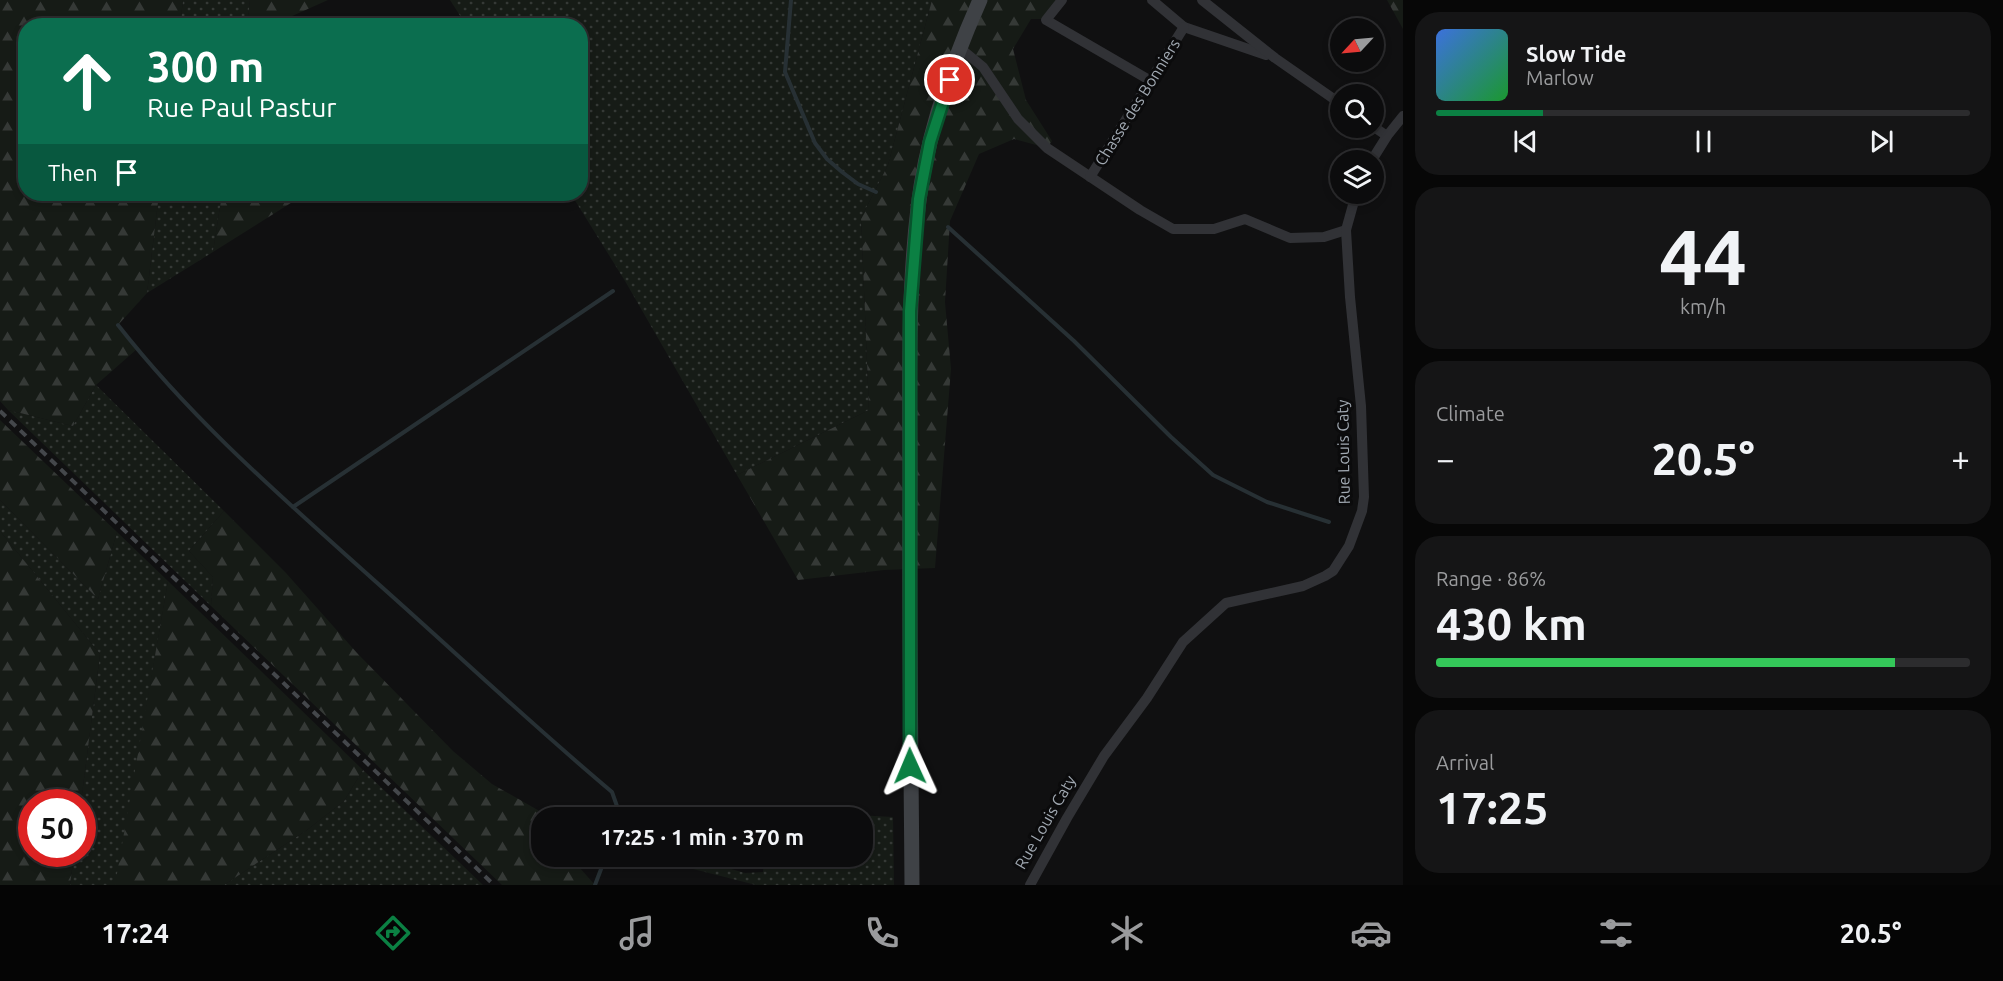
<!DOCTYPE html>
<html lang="en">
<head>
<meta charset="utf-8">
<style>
	:root { --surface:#0c0c0d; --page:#151516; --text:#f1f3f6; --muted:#9a9b9d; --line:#2c2c2e; --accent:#0b8043 }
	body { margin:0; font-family:Ubuntu,sans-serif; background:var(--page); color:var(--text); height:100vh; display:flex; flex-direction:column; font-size:22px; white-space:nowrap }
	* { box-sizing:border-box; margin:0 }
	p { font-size:20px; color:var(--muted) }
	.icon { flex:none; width:33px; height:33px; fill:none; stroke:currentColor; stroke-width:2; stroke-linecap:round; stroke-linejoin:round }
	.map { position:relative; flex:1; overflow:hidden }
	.sheet { display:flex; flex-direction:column; gap:12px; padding:12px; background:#070707; width:600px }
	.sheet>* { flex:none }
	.guide { position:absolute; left:18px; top:18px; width:570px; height:183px; border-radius:24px; box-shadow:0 3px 9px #0003,0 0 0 2px var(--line); background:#0b6e4f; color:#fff; overflow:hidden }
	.needle { width:39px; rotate:244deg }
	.tools { position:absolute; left:1330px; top:18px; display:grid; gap:12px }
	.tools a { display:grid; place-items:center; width:54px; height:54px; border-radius:50%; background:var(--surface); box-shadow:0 3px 9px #0003,0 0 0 2px var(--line); font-size:30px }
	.speed { position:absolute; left:18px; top:789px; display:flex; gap:12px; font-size:30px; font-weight:700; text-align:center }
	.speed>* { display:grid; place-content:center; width:78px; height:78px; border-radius:50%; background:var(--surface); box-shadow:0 3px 9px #0003,0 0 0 2px var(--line); line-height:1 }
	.speed .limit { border:9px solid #d22; background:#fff; color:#111 }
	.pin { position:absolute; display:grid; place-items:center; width:51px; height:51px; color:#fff; margin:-26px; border:3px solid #fff; border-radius:50%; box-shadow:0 2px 6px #0007 }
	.me { position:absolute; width:66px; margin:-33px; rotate:359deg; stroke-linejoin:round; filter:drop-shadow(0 0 4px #0008) }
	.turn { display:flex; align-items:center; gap:21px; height:126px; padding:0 30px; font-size:27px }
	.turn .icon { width:78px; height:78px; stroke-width:2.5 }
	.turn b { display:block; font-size:42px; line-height:51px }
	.then { display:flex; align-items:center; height:57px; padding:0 30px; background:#0003; gap:12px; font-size:22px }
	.big { font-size:45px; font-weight:700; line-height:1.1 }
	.sheet .tile { flex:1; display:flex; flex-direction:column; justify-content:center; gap:9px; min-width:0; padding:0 21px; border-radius:24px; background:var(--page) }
	.sheet .dial { align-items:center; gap:0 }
	.dial b { font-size:78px; line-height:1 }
	.song { display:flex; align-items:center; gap:18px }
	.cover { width:72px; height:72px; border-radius:9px; background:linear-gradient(135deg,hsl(220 70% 55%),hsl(130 70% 35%)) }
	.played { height:6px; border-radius:3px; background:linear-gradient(90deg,var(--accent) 20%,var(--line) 20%) }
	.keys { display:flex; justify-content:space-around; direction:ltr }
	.heat { display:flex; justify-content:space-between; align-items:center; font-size:33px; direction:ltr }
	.charge { height:9px; border-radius:4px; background:linear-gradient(90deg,#34c759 86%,var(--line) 0) }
	.trip { position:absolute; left:531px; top:807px; width:342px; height:60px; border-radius:24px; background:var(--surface); box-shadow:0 3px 9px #0003,0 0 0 2px var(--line); font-weight:700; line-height:60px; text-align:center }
	.dock { display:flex; height:96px; justify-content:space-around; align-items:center; background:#050505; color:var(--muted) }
	.dock .icon { width:42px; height:42px }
	.dock .current { color:var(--accent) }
	.dock b { font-size:27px; color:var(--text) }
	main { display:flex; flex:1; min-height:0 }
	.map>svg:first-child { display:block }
	.grass { fill:url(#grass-dots) }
	.forest { fill:url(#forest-firs) }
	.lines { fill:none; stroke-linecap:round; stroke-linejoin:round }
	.stream { stroke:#273034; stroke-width:4 }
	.street { stroke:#313236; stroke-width:10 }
	.secondary { stroke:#3f4246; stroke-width:15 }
	.rail { stroke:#44474b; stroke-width:4; stroke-dasharray:8 6; stroke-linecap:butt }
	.route-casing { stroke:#07532c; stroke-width:15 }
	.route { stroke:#0b8043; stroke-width:10 }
	.labels { text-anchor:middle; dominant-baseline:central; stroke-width:6; stroke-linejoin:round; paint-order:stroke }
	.street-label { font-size:16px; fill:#a1a9b2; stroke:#0b0b0c }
</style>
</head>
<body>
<main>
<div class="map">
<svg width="1403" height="885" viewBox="0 0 1403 885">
	<defs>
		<pattern id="grass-dots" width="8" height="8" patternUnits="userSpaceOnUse" patternTransform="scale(1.5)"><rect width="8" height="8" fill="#161b16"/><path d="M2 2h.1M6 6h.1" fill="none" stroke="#353936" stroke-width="1.8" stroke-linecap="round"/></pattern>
		<pattern id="forest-firs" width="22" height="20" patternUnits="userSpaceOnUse" patternTransform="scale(1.5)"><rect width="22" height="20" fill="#161b16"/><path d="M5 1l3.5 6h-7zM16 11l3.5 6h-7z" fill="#353936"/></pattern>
	</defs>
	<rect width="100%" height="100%" fill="#101011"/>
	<!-- grass -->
	<g class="grass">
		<path d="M 183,0 L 250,0 L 247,25 L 180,26 Z"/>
		<path d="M 450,0 L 932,0 L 888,165 L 861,218 L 869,410 L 737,475 L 625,281 L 571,194 L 580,194 L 580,26 L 466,25 Z"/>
		<path d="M 159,194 L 222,194 L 213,252 L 147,293 Z"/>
		<path d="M 96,385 L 224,511 L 189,551 L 213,577 L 211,606 L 8,410 L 73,426 Z"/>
		<path d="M 0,500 L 98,599 L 117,532 L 168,581 L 116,885 L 70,885 L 74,854 L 82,854 L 82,802 L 81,802 L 100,654 L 0,531 Z"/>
		<path d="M 363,770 L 483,885 L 224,885 L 307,830 L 344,801 Z"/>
		<path d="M 768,810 L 893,817 L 894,885 L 756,885 L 646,857 L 690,857 L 745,873 L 763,872 L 764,857 L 862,856 L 862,818 L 767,817 Z"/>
	</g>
	<!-- forest -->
	<g class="forest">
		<path d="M 0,0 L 183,0 L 180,25 L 26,26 L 26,194 L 159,194 L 147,293 L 118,325 L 137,349 L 96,385 L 73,426 L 8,410 L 0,401 Z"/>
		<path d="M 250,0 L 328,0 L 272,25 L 247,25 Z"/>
		<path d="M 932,0 L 1057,0 L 1044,19 L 1031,19 L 1013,49 L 1026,100 L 1052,141 L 1047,148 L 1014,139 L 979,154 L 950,221 L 945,302 L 951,369 L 935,568 L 884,570 L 798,580 L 737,475 L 869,410 L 861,218 L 888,165 Z"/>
		<path d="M 1387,0 L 1403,0 L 1403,29 Z"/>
		<path d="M 222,194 L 305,194 L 213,252 Z"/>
		<path d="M 0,420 L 117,532 L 98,599 L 0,500 Z"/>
		<path d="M 224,511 L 286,573 L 357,653 L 453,751 L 492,784 L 550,817 L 542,818 L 542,856 L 579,857 L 579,867 L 595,885 L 502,885 L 211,606 L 213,577 L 189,551 Z"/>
		<path d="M 0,531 L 100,654 L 81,802 L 32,802 L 32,854 L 74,854 L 70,885 L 0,885 Z"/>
		<path d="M 168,581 L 363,770 L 344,801 L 307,830 L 224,885 L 115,885 Z"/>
	</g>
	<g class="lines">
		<!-- stream -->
		<g class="stream">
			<path d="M 791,0 L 785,72 L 815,143 L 827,159 L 842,172 L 858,184 L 876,192"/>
			<path d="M 948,227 L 1074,341 L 1171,437 L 1213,475 L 1267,502 L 1329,522"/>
			<path d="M 118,325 C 193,421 285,500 375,581 C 454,651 531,724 612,792 L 618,809 L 618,818"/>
			<path d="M 293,507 L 613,291"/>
			<path d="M 595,885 L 606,856"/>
		</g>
		<!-- street -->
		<g class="street">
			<path d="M 1062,0 L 1046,20 L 1151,81"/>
			<path d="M 1152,0 L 1184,27 L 1266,55"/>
			<path d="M 1202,0 L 1275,58 L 1341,104"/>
			<path d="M 960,48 L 983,67 L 1018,119 L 1047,148 L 1140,210 L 1173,229 L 1214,229 L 1245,219 L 1290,238 L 1324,237 L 1346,230"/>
			<path d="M 1374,127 L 1387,136"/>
			<path d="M 1372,160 L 1387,136 L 1403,116"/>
			<path d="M 1090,177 L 1184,27"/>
			<path d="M 1030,885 L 1067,818 L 1104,756 L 1147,698 L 1183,642 L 1226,603 L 1303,586 L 1325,576 L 1333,571 L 1349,546 L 1362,511 L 1364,497 L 1361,406 L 1350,297 L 1346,230 L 1356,194"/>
		</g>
		<!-- secondary -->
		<path class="secondary" d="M 912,885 C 911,752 909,619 910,485 C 910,393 907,300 918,208 C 926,137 951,65 980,0"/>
		<!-- rail -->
		<path class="rail" d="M 0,411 L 494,885"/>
	</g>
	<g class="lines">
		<!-- route casing -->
		<g class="route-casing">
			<path id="route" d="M 910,766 L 910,311 L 919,199 L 930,142 L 950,80"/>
		</g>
		<!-- route -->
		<use href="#route" class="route"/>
	</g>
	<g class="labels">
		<!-- street labels -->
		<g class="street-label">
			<text transform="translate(1137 102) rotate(-58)">Chasse des Bonniers</text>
			<text transform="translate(1343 452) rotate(-91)">Rue Louis Caty</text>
			<text transform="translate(1045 822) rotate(-60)">Rue Louis Caty</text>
		</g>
	</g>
</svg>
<div class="tools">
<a><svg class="needle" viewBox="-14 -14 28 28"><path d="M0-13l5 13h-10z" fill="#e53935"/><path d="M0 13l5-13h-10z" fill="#9a9b9d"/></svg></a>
<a><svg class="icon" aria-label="search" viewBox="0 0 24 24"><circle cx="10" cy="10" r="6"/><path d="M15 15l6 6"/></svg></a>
<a><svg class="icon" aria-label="layers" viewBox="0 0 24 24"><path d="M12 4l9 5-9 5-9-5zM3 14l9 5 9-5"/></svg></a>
</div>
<div class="speed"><div class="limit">50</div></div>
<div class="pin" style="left:950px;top:80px;background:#d93025"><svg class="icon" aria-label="arrive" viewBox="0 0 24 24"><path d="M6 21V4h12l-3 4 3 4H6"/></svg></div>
<svg class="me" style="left:910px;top:766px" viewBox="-20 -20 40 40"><path d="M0-17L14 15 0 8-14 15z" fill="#0b8043" stroke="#fff" stroke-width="4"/></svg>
<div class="trip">17:25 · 1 min · 370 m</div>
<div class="guide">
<div class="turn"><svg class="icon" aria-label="ahead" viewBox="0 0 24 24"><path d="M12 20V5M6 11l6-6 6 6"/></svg><div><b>300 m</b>Rue Paul Pastur</div></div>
<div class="then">Then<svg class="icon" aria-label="arrive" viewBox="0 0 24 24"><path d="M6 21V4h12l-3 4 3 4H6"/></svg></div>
</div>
</div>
<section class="sheet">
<div class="tile">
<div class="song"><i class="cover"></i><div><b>Slow Tide</b><p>Marlow</p></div></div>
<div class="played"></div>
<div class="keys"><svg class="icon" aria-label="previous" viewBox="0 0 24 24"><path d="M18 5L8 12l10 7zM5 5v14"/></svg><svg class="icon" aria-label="pause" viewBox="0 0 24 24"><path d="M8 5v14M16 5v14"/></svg><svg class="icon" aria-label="next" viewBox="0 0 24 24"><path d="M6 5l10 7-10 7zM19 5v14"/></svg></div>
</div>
<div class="tile dial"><b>44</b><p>km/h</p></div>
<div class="tile"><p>Climate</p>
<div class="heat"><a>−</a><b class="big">20.5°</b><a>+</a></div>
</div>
<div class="tile"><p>Range · 86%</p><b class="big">430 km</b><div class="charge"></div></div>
<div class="tile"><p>Arrival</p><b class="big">17:25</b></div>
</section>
</main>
<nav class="dock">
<b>17:24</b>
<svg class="icon current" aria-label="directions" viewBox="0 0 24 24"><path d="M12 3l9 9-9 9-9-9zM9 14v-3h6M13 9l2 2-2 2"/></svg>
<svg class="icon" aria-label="music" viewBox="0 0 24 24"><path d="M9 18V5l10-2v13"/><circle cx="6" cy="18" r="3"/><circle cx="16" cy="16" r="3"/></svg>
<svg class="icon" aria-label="phone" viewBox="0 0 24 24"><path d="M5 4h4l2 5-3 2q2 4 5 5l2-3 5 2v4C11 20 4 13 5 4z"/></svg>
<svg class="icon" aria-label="climate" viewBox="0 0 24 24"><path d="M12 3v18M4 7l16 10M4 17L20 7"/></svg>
<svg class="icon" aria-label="car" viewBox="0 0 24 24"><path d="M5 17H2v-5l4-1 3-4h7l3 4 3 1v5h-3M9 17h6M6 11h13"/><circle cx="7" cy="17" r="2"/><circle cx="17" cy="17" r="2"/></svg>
<svg class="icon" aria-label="filters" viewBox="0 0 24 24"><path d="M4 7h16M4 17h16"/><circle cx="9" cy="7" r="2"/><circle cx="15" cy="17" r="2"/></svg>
<b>20.5°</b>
</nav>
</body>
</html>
